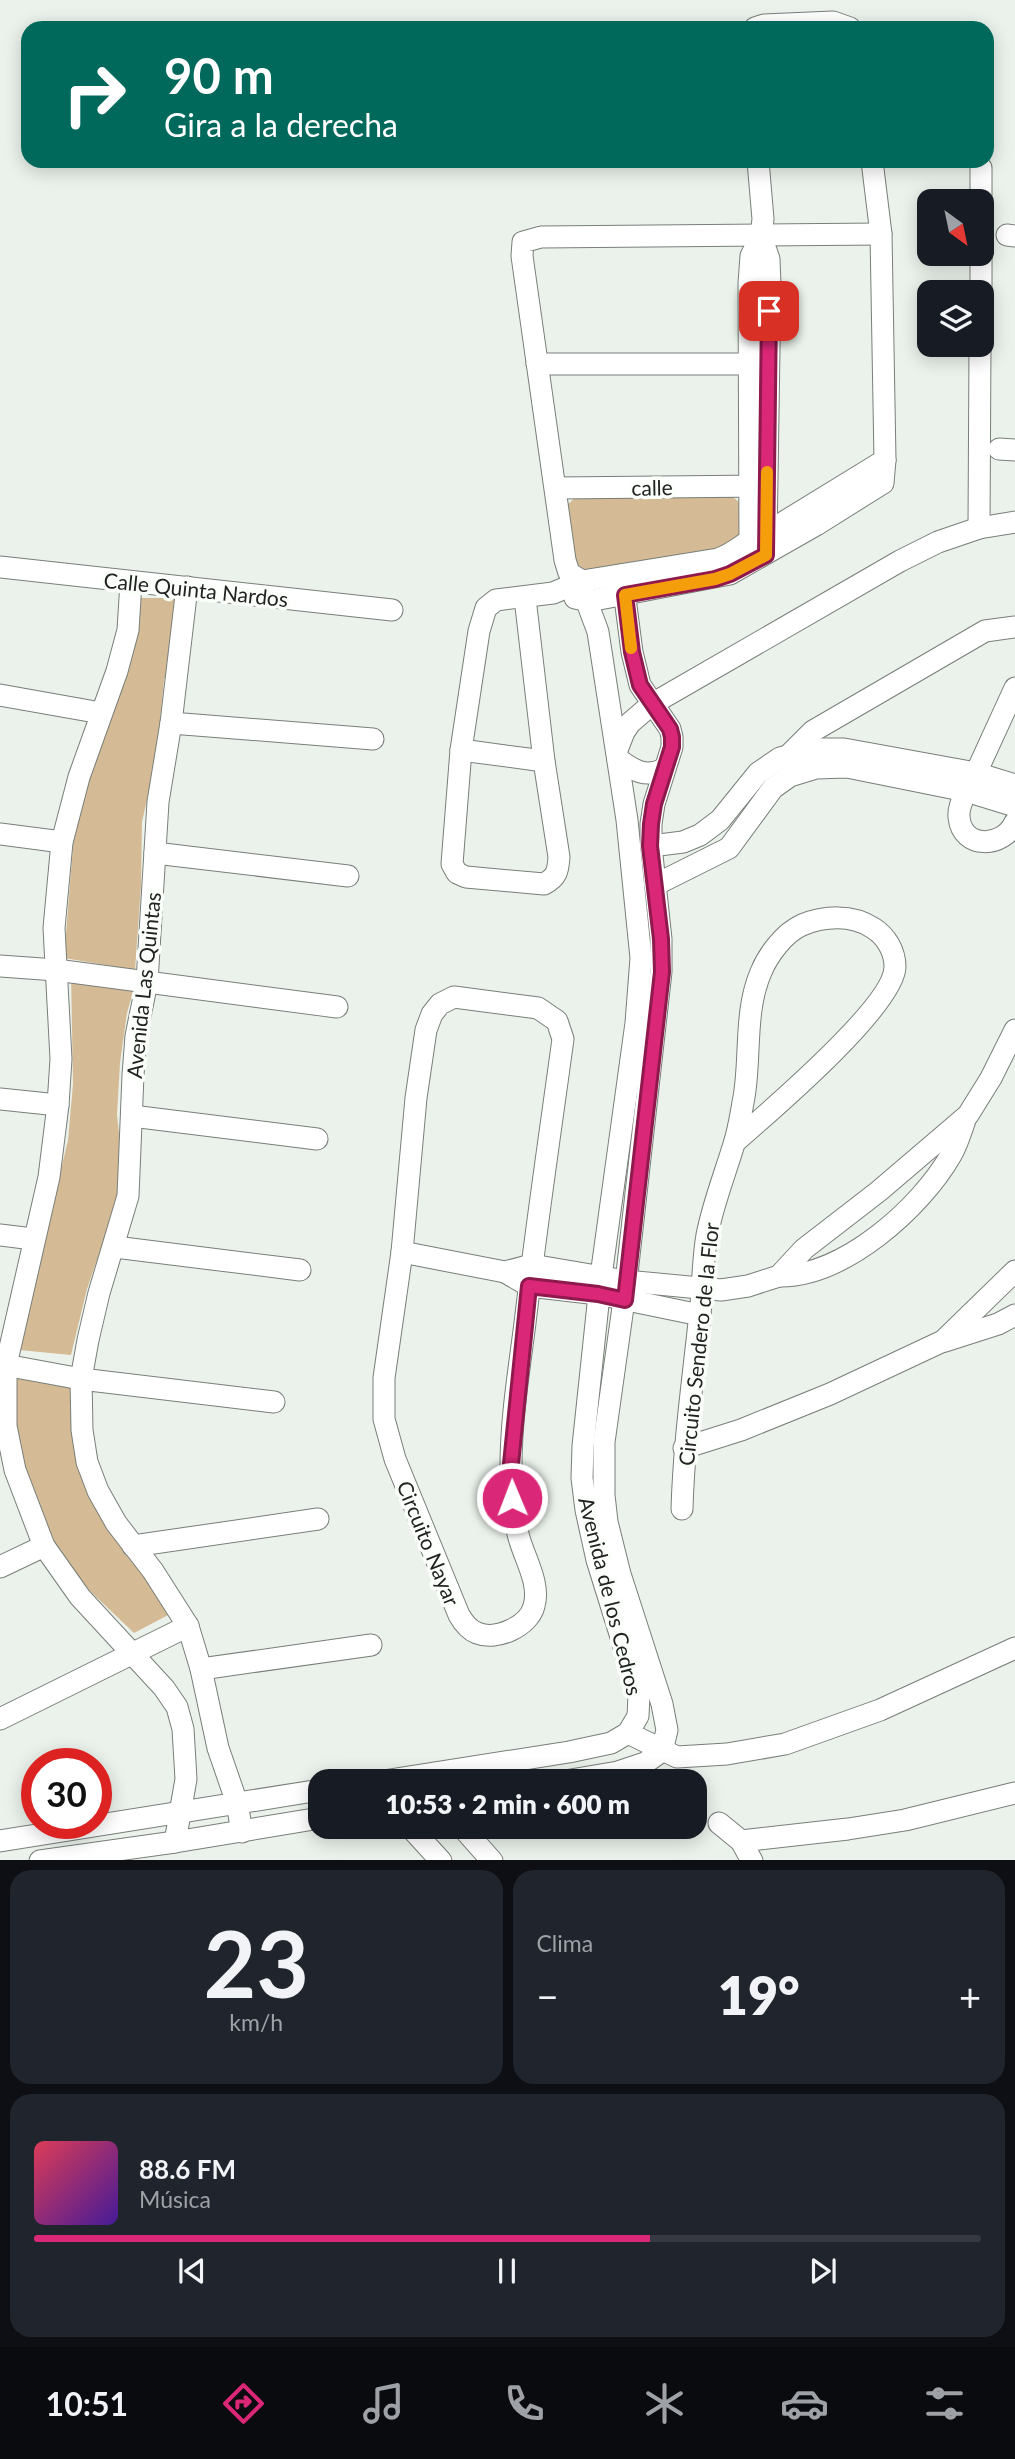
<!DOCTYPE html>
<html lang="es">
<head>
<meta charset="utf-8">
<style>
	:root { --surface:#171b24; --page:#20242c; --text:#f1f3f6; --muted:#9ea1a6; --line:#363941; --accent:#db2777 }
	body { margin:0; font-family:Lato,sans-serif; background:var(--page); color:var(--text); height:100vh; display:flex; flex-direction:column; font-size:26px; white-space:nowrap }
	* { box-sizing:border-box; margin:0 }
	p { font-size:23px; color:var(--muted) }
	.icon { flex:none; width:38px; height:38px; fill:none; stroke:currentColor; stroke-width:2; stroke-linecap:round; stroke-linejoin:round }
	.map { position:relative; height:1860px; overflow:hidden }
	.side { display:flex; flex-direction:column; gap:10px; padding:10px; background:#0d0f14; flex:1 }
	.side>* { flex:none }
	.top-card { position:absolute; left:21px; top:21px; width:973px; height:147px; border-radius:21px; box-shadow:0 4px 18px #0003; background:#00695c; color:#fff; overflow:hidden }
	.needle { width:46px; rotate:147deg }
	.controls { position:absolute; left:917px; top:189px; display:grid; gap:14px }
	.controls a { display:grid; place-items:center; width:77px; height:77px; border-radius:14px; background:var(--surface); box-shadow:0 4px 18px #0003; font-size:35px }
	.speed { position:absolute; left:21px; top:1748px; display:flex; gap:14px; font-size:35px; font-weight:700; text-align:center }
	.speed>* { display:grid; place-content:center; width:91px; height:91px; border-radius:50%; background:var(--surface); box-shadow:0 4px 18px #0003; line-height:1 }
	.speed .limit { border:10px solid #d22; background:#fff; color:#111 }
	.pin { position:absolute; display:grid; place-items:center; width:60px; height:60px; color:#fff; margin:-30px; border-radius:14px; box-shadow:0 4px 10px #0006 }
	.me { position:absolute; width:77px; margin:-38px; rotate:359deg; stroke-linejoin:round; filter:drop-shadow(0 0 5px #0008) }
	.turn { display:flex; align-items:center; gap:24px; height:147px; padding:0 28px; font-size:32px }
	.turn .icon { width:91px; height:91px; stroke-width:2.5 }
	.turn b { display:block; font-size:49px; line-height:60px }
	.big { font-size:52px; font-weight:800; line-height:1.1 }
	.side .card { flex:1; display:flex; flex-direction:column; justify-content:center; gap:10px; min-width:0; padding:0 24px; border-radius:21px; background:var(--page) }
	.side .dial { align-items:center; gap:0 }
	.dial b { font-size:91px; line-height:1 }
	.song { display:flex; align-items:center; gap:21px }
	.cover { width:84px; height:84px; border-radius:10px; background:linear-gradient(135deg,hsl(350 70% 55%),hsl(260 70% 35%)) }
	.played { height:7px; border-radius:4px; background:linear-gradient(90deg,var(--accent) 65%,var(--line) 65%) }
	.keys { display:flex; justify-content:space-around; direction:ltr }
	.heat { display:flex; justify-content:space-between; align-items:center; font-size:38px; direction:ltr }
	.side .tiles { flex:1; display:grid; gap:10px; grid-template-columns:1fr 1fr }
	.card:last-child { grid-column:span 2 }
	.trip { position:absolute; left:308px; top:1769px; width:399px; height:70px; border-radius:21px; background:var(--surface); box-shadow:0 4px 18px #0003; font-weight:800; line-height:70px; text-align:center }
	.tab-bar { display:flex; height:112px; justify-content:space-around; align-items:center; background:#090b0e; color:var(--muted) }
	.tab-bar .icon { width:49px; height:49px }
	.tab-bar .current { color:var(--accent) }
	.tab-bar b { font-size:32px; color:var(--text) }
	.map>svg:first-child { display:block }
	.green { fill:#d5bb95 }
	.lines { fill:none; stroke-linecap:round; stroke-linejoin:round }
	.minor-casing { stroke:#787e78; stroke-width:23 }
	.minor { stroke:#fff; stroke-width:21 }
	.route-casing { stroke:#8e194d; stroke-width:18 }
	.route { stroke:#db2777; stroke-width:12 }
	.slow { stroke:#f59e0b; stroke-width:12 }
	.labels { text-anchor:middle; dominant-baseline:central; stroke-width:7; stroke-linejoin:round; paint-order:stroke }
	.street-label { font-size:21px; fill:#212321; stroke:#fafffa }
</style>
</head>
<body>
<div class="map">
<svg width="1015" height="1861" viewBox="0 0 1015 1861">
	<rect width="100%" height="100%" fill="#ebf2eb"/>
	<!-- green -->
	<g class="green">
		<path d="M 732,496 L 742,505 L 739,544 L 588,573 L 574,564 L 567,512 L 568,504 L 576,497 Z"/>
		<path d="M 141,598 L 176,598 L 178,626 L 164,681 L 156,760 L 142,822 L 141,886 L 135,970 L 64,958 L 73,846 L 81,802 L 122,689 L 136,642 Z"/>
		<path d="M 71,975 L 134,988 L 127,1013 L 120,1063 L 117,1115 L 123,1168 L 112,1216 L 87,1289 L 71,1355 L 19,1350 L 68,1140 L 73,1084 Z"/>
		<path d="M 17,1374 L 70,1386 L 77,1460 L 172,1613 L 134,1633 L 90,1591 L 54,1546 L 25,1477 L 16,1420 Z"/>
	</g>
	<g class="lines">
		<!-- minor casing -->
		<g class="minor-casing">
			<g id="minor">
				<path d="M 755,28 L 764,25 L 833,22 L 850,28"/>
				<path d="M 981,201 L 981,168"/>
				<path d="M 1007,235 L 1015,236"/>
				<path d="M 761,236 L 769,259 L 770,285 L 766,544"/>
				<path d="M 981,292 L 981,254"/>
				<path d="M 537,364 L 763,364"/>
				<path d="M 999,449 L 1015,450"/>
				<path d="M 556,488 L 763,486"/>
				<path d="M 979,528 L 980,345"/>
				<path d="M 750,548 L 749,283 L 751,256 L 761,236 L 763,219 L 758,161"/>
				<path d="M 0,567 L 392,610"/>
				<path d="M 131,582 L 128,630 L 117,671 L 79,777 L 62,842 L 54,928 L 61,1059 L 58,1105 L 49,1177 L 6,1365 L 6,1426 L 15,1470 L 44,1546 L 80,1597 L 164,1688 L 177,1707 L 183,1729 L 186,1779 L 175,1842"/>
				<path d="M 187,587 L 171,723 L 158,802 L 147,982 L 136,1036 L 133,1075 L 128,1196 L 99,1293 L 88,1340 L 81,1379 L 82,1430 L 87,1462 L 98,1491 L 116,1523 L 153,1571 L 188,1626 L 201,1669 L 218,1748 L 237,1803 L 242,1832"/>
				<path d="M 525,598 L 544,761 L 559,857 C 558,871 557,877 544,884 L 466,877 L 457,873 L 452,864 L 461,750 L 479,631 L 486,608 L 496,600 L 553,593 L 582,581 L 718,559 C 738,552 746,539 766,533 L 885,460"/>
				<path d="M 575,598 L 589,601 L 730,574 L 816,525 L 883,483 L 885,460 L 881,234 L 872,161"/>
				<path d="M 0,695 L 101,713"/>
				<path d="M 171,723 L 373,739"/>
				<path d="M 461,750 L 544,761"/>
				<path d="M 617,750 L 624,732 L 630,723 L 652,704 L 900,561 L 938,542 L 979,528 L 1015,522"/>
				<path d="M 791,753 L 813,731 L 985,631 L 1015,627"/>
				<path d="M 618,759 C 634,771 646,778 664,769"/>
				<path d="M 976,773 L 1015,688"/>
				<path d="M 966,791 C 963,799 958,808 959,817 C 962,850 1004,848 1015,822"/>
				<path d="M 0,834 L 62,842"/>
				<path d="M 651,846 L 683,842 L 700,835 L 720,820 L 758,773 L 780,758 L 810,749 L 844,749 L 976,773 L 1015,785"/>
				<path d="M 155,853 L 348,876"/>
				<path d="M 655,885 L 729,848 L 773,788 L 790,776 L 816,768 L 847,767 L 966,791 L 1015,806"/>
				<path d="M 0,966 L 56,970 L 337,1007"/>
				<path d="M 454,997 L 538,1008 L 557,1021 L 563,1039 C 550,1134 536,1228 525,1323 C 519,1370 511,1419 511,1466 C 510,1489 513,1512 518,1534 C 523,1556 541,1583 534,1606 C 529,1626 497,1641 477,1633 C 469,1630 463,1622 459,1615 L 395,1459 L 384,1419 L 384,1378 L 402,1252 L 416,1098 L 426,1030 L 432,1014 L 440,1004 Z"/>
				<path d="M 0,1099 L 58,1105"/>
				<path d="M 132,1116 L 317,1139"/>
				<path d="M 0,1235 L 33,1239"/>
				<path d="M 115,1247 L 300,1270"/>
				<path d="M 402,1252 L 505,1272 L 529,1286 L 598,1294 L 700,1315"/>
				<path d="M 505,1272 L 532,1265 L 626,1281 L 721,1290 L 748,1286 L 779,1276 L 804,1249 L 879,1191 L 968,1115 L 991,1078 L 1015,1030"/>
				<path d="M 779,1276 C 843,1277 920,1209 951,1155 C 957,1145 961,1132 965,1120"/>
				<path d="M 945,1341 L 998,1324 L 1015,1315"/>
				<path d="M 0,1364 L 81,1379 L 274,1402"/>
				<path d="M 684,1448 L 741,1430 L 830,1394 L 943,1341 L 1015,1271"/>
				<path d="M 682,1509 C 684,1440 694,1372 701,1304 C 703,1281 703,1258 707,1235 C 713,1204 725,1174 734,1144 C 739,1129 741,1113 744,1097 C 751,1057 744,1011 761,972 C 768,955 784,933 802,925 C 824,916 852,914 873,928 C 886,936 895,951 895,967 C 894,1006 767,1114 736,1141"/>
				<path d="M 133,1546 L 318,1519"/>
				<path d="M 0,1567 L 44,1546"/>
				<path d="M 201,1669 L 371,1645"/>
				<path d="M 0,1719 L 188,1626"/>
				<path d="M 628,1733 L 677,1757 L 727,1754 L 785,1744 L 880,1710 L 1015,1648"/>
				<path d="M 377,1782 L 569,1752 L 611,1743 L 628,1733 L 638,1716 L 639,1695 L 597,1560 L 586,1510 L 582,1478 L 583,1446 L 601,1276 L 636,1023 L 641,958 L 627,820 L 598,632 C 592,614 584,599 582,581 L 569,573 L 565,560 L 522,256 L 523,242 L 541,237 L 881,234"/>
				<path d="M 559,1782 L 618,1772 L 645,1763 L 662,1751 L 667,1730 L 662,1704 L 620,1574 L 607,1522 L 604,1495 L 604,1442 L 624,1300 L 661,972 L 661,939 L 651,846 L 651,824 L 654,804 L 672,747 L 672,737 L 670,729 L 640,685 L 632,652 L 622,575"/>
				<path d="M 719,1823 L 741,1841"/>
				<path d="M 410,1827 L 441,1861"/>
				<path d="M 462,1827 L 492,1861"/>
				<path d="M 0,1841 L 320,1790"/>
				<path d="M 40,1861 L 175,1842 L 320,1818"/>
				<path d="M 752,1861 L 741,1841 L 848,1829 L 905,1820 L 1015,1793"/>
			</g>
		</g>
		<!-- minor -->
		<use href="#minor" class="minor"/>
	</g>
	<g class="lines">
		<!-- route casing -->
		<g class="route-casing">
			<path id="route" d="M 512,1498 L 511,1464 L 529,1286 L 598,1294 L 625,1300 L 662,972 L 661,939 L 650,846 L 651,824 L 654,804 L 672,747 L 672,737 L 670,729 L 640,685 L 632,652 L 625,595 L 715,579 L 730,574 L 766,555 L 769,311"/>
		</g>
		<!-- route -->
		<use href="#route" class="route"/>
		<!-- slow -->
		<path class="slow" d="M 631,648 L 625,595 L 715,579 L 730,574 L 766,555 L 767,472"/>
	</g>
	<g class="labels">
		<!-- street labels -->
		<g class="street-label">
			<text transform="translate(652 487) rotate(-1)">calle</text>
			<text transform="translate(196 589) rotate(6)">Calle Quinta Nardos</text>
			<text transform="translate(143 985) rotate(-84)">Avenida Las Quintas</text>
			<text transform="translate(698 1344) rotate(-84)">Circuito Sendero de la Flor</text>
			<text transform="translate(429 1543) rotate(68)">Circuito Nayar</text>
			<text transform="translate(611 1596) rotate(76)">Avenida de los Cedros</text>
		</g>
	</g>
</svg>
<div class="controls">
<a><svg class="needle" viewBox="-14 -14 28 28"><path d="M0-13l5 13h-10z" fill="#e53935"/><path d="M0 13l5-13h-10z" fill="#9ea1a6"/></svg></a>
<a><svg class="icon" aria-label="layers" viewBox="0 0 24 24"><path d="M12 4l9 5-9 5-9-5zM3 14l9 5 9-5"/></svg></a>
</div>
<div class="speed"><div class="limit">30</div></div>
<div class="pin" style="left:769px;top:311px;background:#d93025"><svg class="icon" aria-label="arrive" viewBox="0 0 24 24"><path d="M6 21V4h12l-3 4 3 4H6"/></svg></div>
<svg class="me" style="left:512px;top:1498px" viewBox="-20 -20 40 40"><circle r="17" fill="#db2777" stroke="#fff" stroke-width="3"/><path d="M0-11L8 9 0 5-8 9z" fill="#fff"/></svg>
<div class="trip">10:53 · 2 min · 600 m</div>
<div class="top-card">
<div class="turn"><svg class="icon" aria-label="right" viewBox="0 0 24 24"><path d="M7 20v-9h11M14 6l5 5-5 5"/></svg><div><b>90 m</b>Gira a la derecha</div></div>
</div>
</div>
<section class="side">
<div class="tiles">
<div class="card dial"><b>23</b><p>km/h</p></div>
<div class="card"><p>Clima</p>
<div class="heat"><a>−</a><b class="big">19°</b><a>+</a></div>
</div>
<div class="card">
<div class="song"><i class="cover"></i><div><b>88.6 FM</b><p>Música</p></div></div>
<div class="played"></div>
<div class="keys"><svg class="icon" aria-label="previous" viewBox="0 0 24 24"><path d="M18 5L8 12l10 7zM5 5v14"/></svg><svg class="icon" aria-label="pause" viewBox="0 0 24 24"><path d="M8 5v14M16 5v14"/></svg><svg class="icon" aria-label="next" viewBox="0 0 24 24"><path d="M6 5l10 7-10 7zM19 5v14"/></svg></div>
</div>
</div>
</section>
<nav class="tab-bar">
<b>10:51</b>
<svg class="icon current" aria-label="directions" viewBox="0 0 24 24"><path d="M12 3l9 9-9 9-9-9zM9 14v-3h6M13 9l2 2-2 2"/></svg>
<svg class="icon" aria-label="music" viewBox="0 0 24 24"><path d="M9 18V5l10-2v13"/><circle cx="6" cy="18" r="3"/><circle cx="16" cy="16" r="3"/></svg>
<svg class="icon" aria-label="phone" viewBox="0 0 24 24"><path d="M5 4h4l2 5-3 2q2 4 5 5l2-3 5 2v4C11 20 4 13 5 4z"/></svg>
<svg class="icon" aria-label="climate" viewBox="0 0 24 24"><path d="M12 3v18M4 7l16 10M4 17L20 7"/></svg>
<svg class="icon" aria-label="car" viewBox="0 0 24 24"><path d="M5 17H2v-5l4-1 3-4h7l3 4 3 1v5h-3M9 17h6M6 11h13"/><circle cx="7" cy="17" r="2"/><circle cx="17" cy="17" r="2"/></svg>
<svg class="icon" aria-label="filters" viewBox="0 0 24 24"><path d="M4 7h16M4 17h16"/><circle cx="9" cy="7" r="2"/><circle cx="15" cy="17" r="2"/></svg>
</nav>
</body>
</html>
